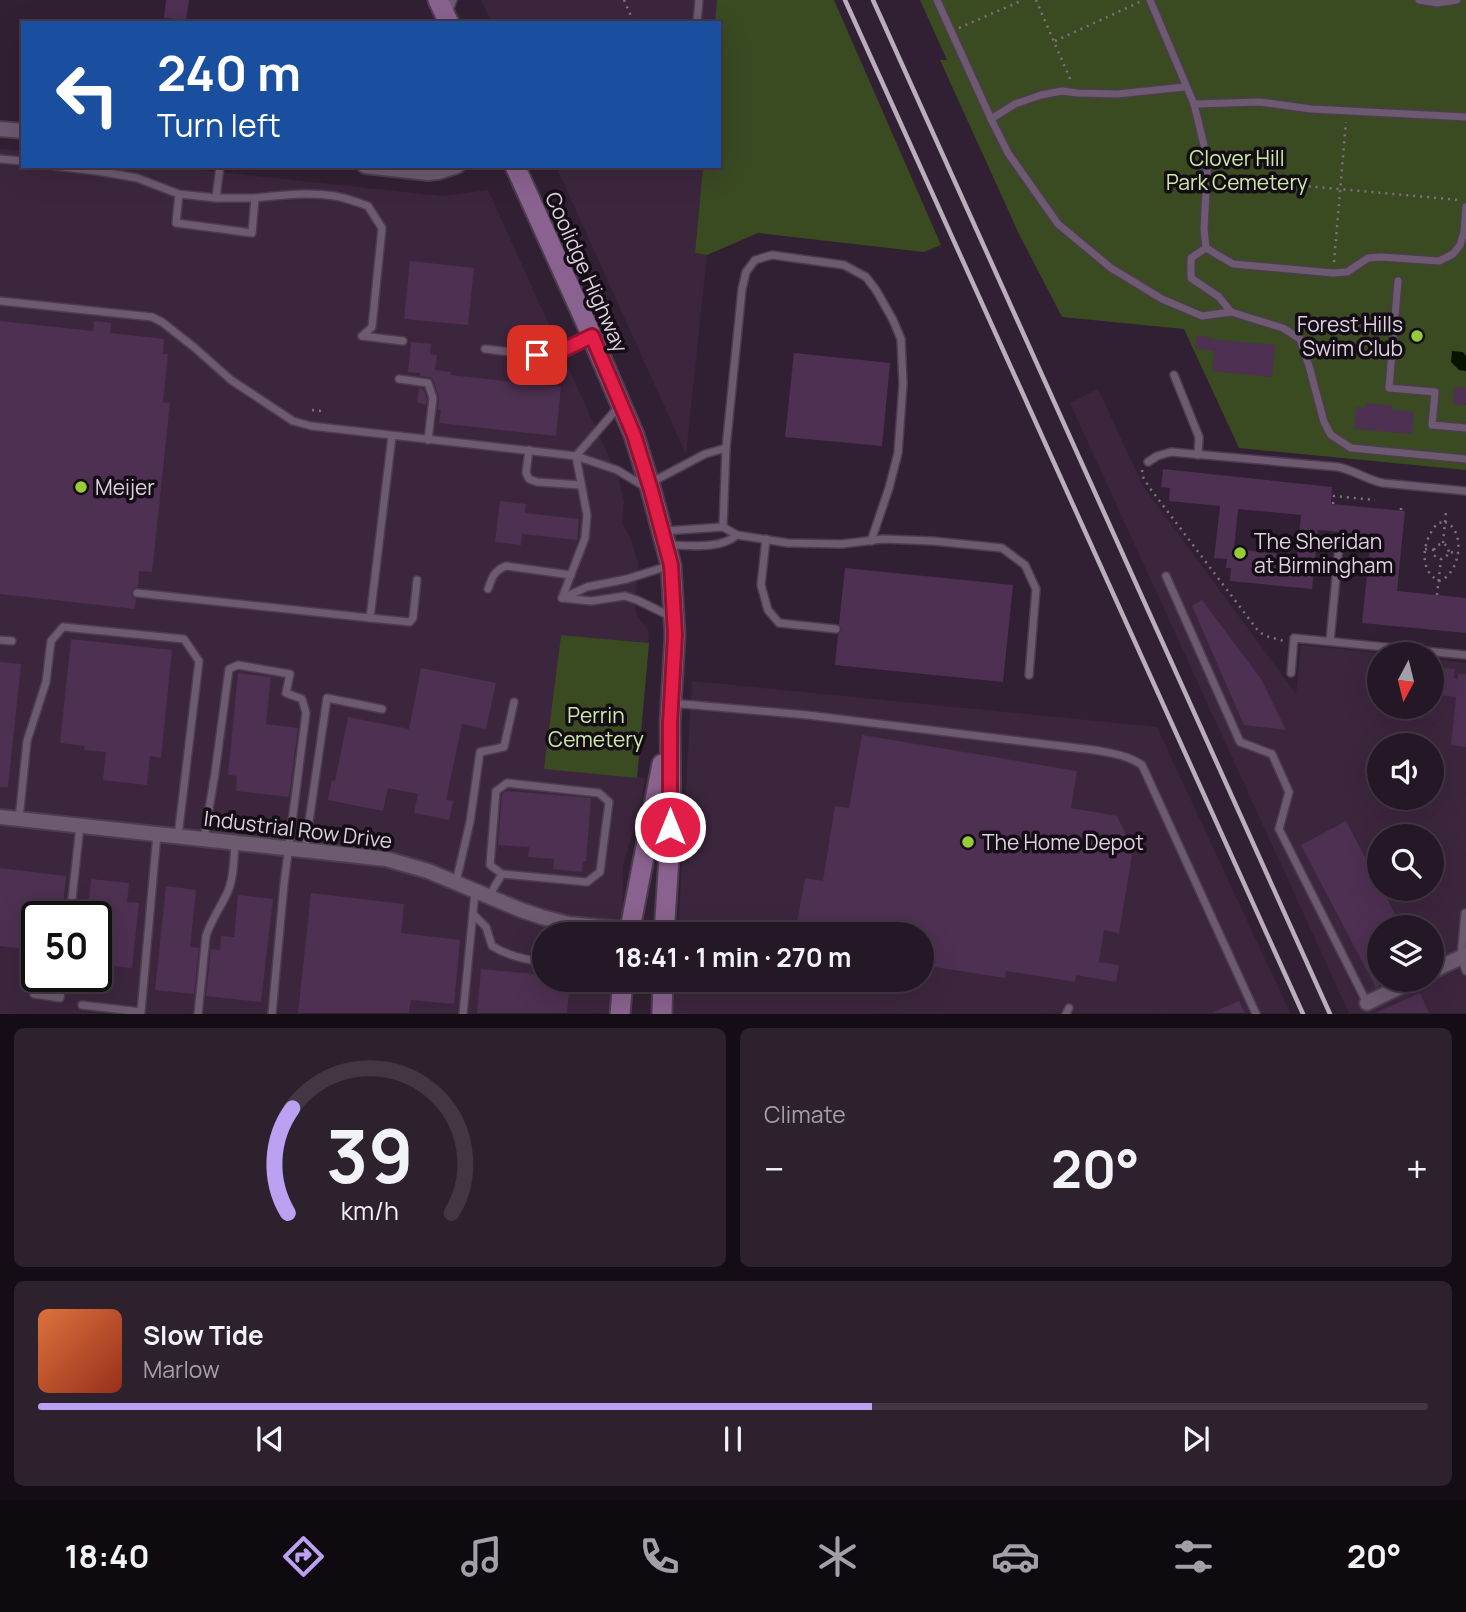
<!DOCTYPE html>
<html lang="en">
<head>
<meta charset="utf-8">
<style>
	:root { --surface:#251826; --page:#2d212e; --text:#f1f3f6; --muted:#a3a0a7; --line:#423743; --accent:#bca0f2 }
	body { margin:0; font-family:Manrope,sans-serif; background:var(--page); color:var(--text); height:100vh; display:flex; flex-direction:column; font-size:26px; white-space:nowrap }
	* { box-sizing:border-box; margin:0 }
	p { font-size:23px; color:var(--muted) }
	.icon { flex:none; width:38px; height:38px; fill:none; stroke:currentColor; stroke-width:2; stroke-linecap:round; stroke-linejoin:round }
	.map { position:relative; height:1014px; overflow:hidden }
	.side { display:flex; flex-direction:column; gap:14px; padding:14px; background:#140d15; flex:1 }
	.side>* { flex:none }
	.guide { position:absolute; left:21px; top:21px; width:700px; height:147px; border-radius:0px; box-shadow:0 7px 28px #0002,0 0 0 2px var(--line); background:#1a4fa0; color:#fff; overflow:hidden }
	.needle { width:46px; rotate:187deg }
	.controls { position:absolute; left:1367px; top:642px; display:grid; gap:14px }
	.controls a { display:grid; place-items:center; width:77px; height:77px; border-radius:50%; background:var(--surface); box-shadow:0 7px 28px #0002,0 0 0 2px var(--line); font-size:35px }
	.speed { position:absolute; left:21px; top:901px; display:flex; gap:14px; font-size:35px; font-weight:700; text-align:center }
	.speed>* { display:grid; place-content:center; width:91px; height:91px; border-radius:50%; background:var(--surface); box-shadow:0 7px 28px #0002,0 0 0 2px var(--line); line-height:1 }
	.speed .limit { border:4px solid #111; border-radius:10px; background:#fff; color:#111 }
	.pin { position:absolute; display:grid; place-items:center; width:60px; height:60px; color:#fff; margin:-30px; border-radius:14px; box-shadow:0 4px 10px #0006 }
	.me { position:absolute; width:77px; margin:-38px; rotate:0deg; stroke-linejoin:round; filter:drop-shadow(0 0 5px #0008) }
	.turn { display:flex; align-items:center; gap:24px; height:147px; padding:0 21px; font-size:32px }
	.turn .icon { width:91px; height:91px; stroke-width:2.5 }
	.turn b { display:block; font-size:49px; line-height:60px }
	.big { font-size:52px; font-weight:700; line-height:1.1 }
	.side .tile { flex:1; display:flex; flex-direction:column; justify-content:center; gap:10px; min-width:0; padding:0 24px; border-radius:10px; background:var(--page) }
	.side .dial { align-items:center; gap:0 }
	.dial svg { height:182px; overflow:visible; fill:none; stroke:var(--line); stroke-width:7; stroke-linecap:round; text-anchor:middle }
	.dial text { fill:var(--text); stroke:none }
	.song { display:flex; align-items:center; gap:21px }
	.cover { width:84px; height:84px; border-radius:10px; background:linear-gradient(135deg,hsl(20 70% 55%),hsl(10 70% 35%)) }
	.played { height:7px; border-radius:4px; background:linear-gradient(90deg,var(--accent) 60%,var(--line) 60%) }
	.keys { display:flex; justify-content:space-around; direction:ltr }
	.heat { display:flex; justify-content:space-between; align-items:center; font-size:38px; direction:ltr }
	.side .tiles { flex:1; display:grid; gap:14px; grid-template-columns:1fr 1fr }
	.tile:last-child { grid-column:span 2 }
	.trip { position:absolute; left:532px; top:922px; width:402px; height:70px; border-radius:35px; background:var(--surface); box-shadow:0 7px 28px #0002,0 0 0 2px var(--line); font-weight:700; line-height:70px; text-align:center }
	.menu { display:flex; height:112px; justify-content:space-around; align-items:center; background:#0f0a0f; color:var(--muted) }
	.menu .icon { width:49px; height:49px }
	.menu .active { color:var(--accent) }
	.menu b { font-size:32px; color:var(--text) }
	.map>svg:first-child { display:block }
	.built { fill:#3c263e; fill-rule:evenodd }
	.green { fill:#3a4a21 }
	.water { fill:#081300 }
	.building { fill:#4e3052; fill-rule:evenodd }
	.lines { fill:none; stroke-linecap:round; stroke-linejoin:round }
	.service-casing { stroke:#4c3d4e; stroke-width:10 }
	.minor-casing { stroke:#4c3d4e; stroke-width:18 }
	.secondary-casing { stroke:#4c3d4e; stroke-width:23 }
	.path { stroke:#7f7181; stroke-width:2.5; stroke-dasharray:2 5; stroke-linecap:butt }
	.service { stroke:#6d5970; stroke-width:7 }
	.minor { stroke:#6d5970; stroke-width:14 }
	.secondary { stroke:#8a628f; stroke-width:19 }
	.rail { stroke:#bbaebc; stroke-width:4.5 }
	.route-casing { stroke:#92132f; stroke-width:18 }
	.route { stroke:#e11d48; stroke-width:12 }
	.poi-dot { fill:#97cc38; stroke:#150d16; stroke-width:2.5 }
	.labels { text-anchor:middle; dominant-baseline:central; stroke-width:7; stroke-linejoin:round; paint-order:stroke }
	.park-label { font-size:21px; fill:#cbeaa2; stroke:#150d16 }
	.street-label { font-size:21px; fill:#ddd1de; stroke:#150d16 }
	.poi-label { font-size:21px; fill:#ddd1de; stroke:#150d16; text-anchor:start }
</style>
</head>
<body>
<div class="map">
<svg width="1466" height="1014" viewBox="0 0 1466 1014">
	<rect width="100%" height="100%" fill="#312033"/>
	<!-- built -->
	<g class="built">
		<path d="M 481,0 L 718,0 L 716,23 L 492,23 Z"/>
		<path d="M 0,149 L 23,151 L 23,166 L 163,166 L 442,196 L 488,190 L 618,477 L 624,502 L 622,523 L 630,537 L 638,563 L 635,607 L 637,616 L 648,630 L 649,643 L 561,635 L 545,768 L 645,778 L 641,805 L 623,866 L 622,934 L 544,934 L 544,980 L 618,980 L 614,1013 L 0,1014 ZM 37,917 L 96,917 L 96,976 L 37,976 Z"/>
		<path d="M 556,166 L 703,166 L 695,253 L 707,255 L 686,454 Z"/>
		<path d="M 1098,389 L 1143,486 L 1296,694 L 1301,645 L 1390,654 L 1379,654 L 1379,707 L 1432,707 L 1432,659 L 1466,663 L 1466,1013 L 1349,1013 L 1070,403 ZM 1379,746 L 1432,746 L 1432,798 L 1379,798 ZM 1379,836 L 1432,836 L 1432,889 L 1379,889 ZM 1379,928 L 1432,928 L 1432,980 L 1379,980 Z"/>
		<path d="M 692,681 L 1157,727 L 1290,1013 L 673,1014 L 676,980 L 922,980 L 922,934 L 678,934 Z"/>
	</g>
	<!-- green -->
	<g class="green">
		<path d="M 717,0 L 834,0 L 941,245 L 924,252 L 758,233 L 707,255 L 695,253 L 703,166 L 719,166 L 719,23 L 715,23 Z"/>
		<path d="M 920,0 L 1466,0 L 1466,470 L 1239,448 L 1184,329 L 1062,317 L 1019,234 L 940,60 L 947,60 Z"/>
		<path d="M 561,635 L 649,643 L 637,778 L 544,769 Z"/>
	</g>
	<!-- water -->
	<path class="water" d="M 1452,351 L 1463,352 L 1466,356 L 1466,371 L 1459,370 L 1451,362 Z"/>
	<!-- building -->
	<g class="building">
		<path d="M 166,0 L 189,0 L 186,20 L 164,18 Z"/>
		<path d="M 410,261 L 474,268 L 468,325 L 404,319 Z"/>
		<path d="M 0,321 L 93,331 L 94,321 L 103,322 L 111,323 L 110,333 L 164,339 L 163,354 L 168,354 L 163,402 L 170,403 L 152,572 L 139,571 L 138,587 L 134,588 L 131,592 L 132,596 L 136,599 L 135,609 L 0,594 Z"/>
		<path d="M 1197,335 L 1209,337 L 1209,339 L 1275,345 L 1272,377 L 1212,371 L 1214,351 L 1195,348 Z"/>
		<path d="M 411,342 L 431,344 L 430,354 L 437,355 L 435,370 L 451,372 L 450,375 L 561,387 L 556,436 L 439,423 L 441,410 L 438,409 L 439,397 L 433,380 L 430,377 L 420,376 L 420,373 L 408,372 Z"/>
		<path d="M 794,353 L 890,363 L 882,446 L 785,437 Z"/>
		<path d="M 1454,387 L 1466,388 L 1466,405 L 1453,404 Z"/>
		<path d="M 419,388 L 423,389 L 427,399 L 426,405 L 417,402 Z"/>
		<path d="M 1366,403 L 1393,406 L 1393,410 L 1414,412 L 1412,434 L 1354,429 L 1356,407 L 1365,408 Z"/>
		<path d="M 1163,469 L 1332,487 L 1331,504 L 1405,511 L 1397,591 L 1466,598 L 1466,633 L 1362,623 L 1371,535 L 1318,530 L 1312,589 L 1230,581 L 1231,568 L 1226,568 L 1227,559 L 1214,558 L 1220,506 L 1169,501 L 1170,488 L 1161,487 ZM 1238,509 L 1301,515 L 1297,556 L 1234,549 Z"/>
		<path d="M 500,501 L 526,504 L 525,513 L 579,519 L 577,540 L 522,534 L 521,545 L 495,542 Z"/>
		<path d="M 845,568 L 1013,585 L 1003,682 L 835,665 L 838,635 L 842,629 L 839,624 Z"/>
		<path d="M 1202,600 L 1261,679 L 1286,730 L 1244,725 L 1192,606 Z"/>
		<path d="M 71,639 L 172,650 L 161,758 L 150,756 L 147,785 L 103,780 L 106,752 L 84,750 L 85,746 L 60,743 Z"/>
		<path d="M 0,662 L 21,664 L 8,787 L 0,787 Z"/>
		<path d="M 421,668 L 496,683 L 486,729 L 462,724 L 446,800 L 453,801 L 449,820 L 414,813 L 418,794 L 388,788 L 383,811 L 328,800 L 332,780 L 335,781 L 348,717 L 409,729 Z"/>
		<path d="M 1441,668 L 1455,669 L 1454,678 L 1458,679 L 1458,674 L 1466,674 L 1466,747 L 1451,745 L 1456,697 L 1432,694 L 1432,669 L 1440,670 Z"/>
		<path d="M 238,673 L 271,677 L 266,724 L 298,728 L 289,797 L 236,791 L 237,776 L 228,775 Z"/>
		<path d="M 862,735 L 1077,771 L 1071,808 L 1117,816 L 1133,849 L 1119,933 L 1104,930 L 1099,962 L 1119,965 L 1116,982 L 1076,975 L 1075,982 L 1006,971 L 1005,978 L 922,965 L 922,934 L 825,934 L 826,928 L 797,923 L 805,878 L 823,881 L 835,806 L 849,808 Z"/>
		<path d="M 507,791 L 591,798 L 586,861 L 583,861 L 582,872 L 553,869 L 554,859 L 528,857 L 529,847 L 498,845 L 502,794 Z"/>
		<path d="M 1346,821 L 1379,884 L 1379,889 L 1382,889 L 1402,928 L 1379,928 L 1379,986 L 1376,988 L 1301,845 Z"/>
		<path d="M 0,868 L 66,876 L 62,917 L 37,917 L 37,976 L 23,975 L 26,949 L 0,946 Z"/>
		<path d="M 91,879 L 129,883 L 127,902 L 139,903 L 132,968 L 96,964 L 96,917 L 87,917 Z"/>
		<path d="M 166,886 L 196,890 L 190,947 L 199,948 L 194,994 L 155,990 Z"/>
		<path d="M 311,893 L 404,904 L 401,933 L 460,940 L 454,1004 L 411,1000 L 409,1013 L 298,1013 Z"/>
		<path d="M 238,895 L 273,899 L 261,1002 L 206,996 L 211,949 L 220,950 L 221,936 L 234,937 Z"/>
		<path d="M 481,969 L 544,975 L 544,980 L 570,980 L 567,1013 L 477,1013 Z"/>
		<path d="M 1420,993 L 1429,1013 L 1375,1013 Z"/>
		<path d="M 1239,1001 L 1245,1013 L 1211,1013 Z"/>
	</g>
	<g class="lines">
		<!-- service casing -->
		<g class="service-casing">
			<g id="service">
				<path d="M 937,0 L 991,119 L 1015,104 L 1041,95 L 1062,91 L 1077,93 L 1117,94 L 1185,87"/>
				<path d="M 1150,0 L 1194,104 L 1204,145 L 1207,171 L 1204,229 L 1206,248 L 1191,258 L 1191,278 L 1219,297 L 1231,312 L 1283,328 L 1300,339 L 1309,366 L 1324,422 L 1331,435 L 1351,448 L 1466,459"/>
				<path d="M 1419,0 L 1437,3 L 1457,0"/>
				<path d="M 448,13 L 453,0"/>
				<path d="M 697,23 L 699,0"/>
				<path d="M 1194,104 L 1260,102 L 1311,109 L 1466,117"/>
				<path d="M 991,119 L 1008,153 L 1058,224 L 1111,268 L 1162,299 L 1202,316 L 1231,312"/>
				<path d="M 0,159 L 23,161"/>
				<path d="M 55,166 L 97,171 L 137,178 L 179,194 L 216,198 L 255,198 L 252,233 L 176,223 L 179,194"/>
				<path d="M 216,198 L 220,166"/>
				<path d="M 255,198 C 282,195 308,192 335,196 C 346,198 357,202 368,206 L 382,228 L 372,327 L 362,336"/>
				<path d="M 1206,248 L 1233,264 L 1333,273 L 1347,272 L 1368,258 L 1381,257 L 1439,261 L 1453,254 L 1460,245 L 1464,232 L 1466,207"/>
				<path d="M 1398,281 L 1389,388 L 1435,392 L 1432,425 L 1466,428"/>
				<path d="M 0,301 L 152,317 L 162,322 L 195,348 L 231,380 L 293,421 L 311,426 L 576,456 L 587,515 L 585,538 L 562,598"/>
				<path d="M 362,336 L 403,341"/>
				<path d="M 485,349 L 537,355 L 563,350 L 591,336"/>
				<path d="M 1174,375 L 1199,437 L 1198,455"/>
				<path d="M 399,379 L 428,383 L 433,398 L 428,440"/>
				<path d="M 620,405 L 576,456 L 617,470 L 647,488"/>
				<path d="M 726,448 L 742,289 L 746,272 L 755,260 L 772,255 L 844,265 L 866,277 L 876,290 L 893,320 L 901,339 L 903,384 L 898,453 L 889,488 L 871,541"/>
				<path d="M 529,450 L 526,473 L 529,479 L 537,482 L 581,485"/>
				<path d="M 1148,462 L 1157,456 L 1171,452 L 1338,467 C 1354,470 1367,480 1383,483 L 1466,491"/>
				<path d="M 652,482 L 705,454 L 726,448 L 723,527"/>
				<path d="M 664,531 L 723,527 L 737,535 C 720,550 689,545 667,545"/>
				<path d="M 737,535 L 788,543 L 842,544 L 883,539 L 933,541 L 1002,548 L 1025,565 L 1036,589 L 1029,675"/>
				<path d="M 766,539 L 761,585 L 768,610 L 779,623 L 836,629"/>
				<path d="M 1166,576 L 1240,742 L 1272,754 L 1289,792 L 1279,829 L 1367,1003"/>
				<path d="M 488,589 C 492,577 494,571 506,566 L 571,575"/>
				<path d="M 137,593 L 370,618 L 392,436"/>
				<path d="M 562,598 L 591,601 L 625,596 L 637,600 L 672,617"/>
				<path d="M 563,598 L 587,587 L 627,579 L 668,566"/>
				<path d="M 370,618 L 410,622 L 413,618 L 417,580"/>
				<path d="M 0,640 L 12,641"/>
				<path d="M 1330,641 L 1339,546"/>
				<path d="M 1291,673 L 1294,638 L 1466,655"/>
				<path d="M 671,703 L 807,715 L 1094,750 C 1111,753 1127,755 1142,765 L 1256,1014"/>
				<path d="M 19,819 L 27,741 L 46,682 L 51,641 L 63,627 L 184,639 L 199,661 L 178,836"/>
				<path d="M 204,839 L 215,773 L 229,669 L 238,665 L 290,674 L 286,693 L 302,699 L 306,713 L 284,884 L 272,1014"/>
				<path d="M 305,849 L 327,698 L 382,709"/>
				<path d="M 456,882 L 470,822 L 480,752 L 504,747 L 514,702"/>
				<path d="M 489,896 L 502,874 L 587,882 L 600,872 L 609,802 L 599,793 L 507,783 L 496,791 L 490,865 L 502,874"/>
				<path d="M 1465,913 L 1461,957 L 1466,971"/>
				<path d="M 473,914 L 486,927 L 492,946 C 508,956 526,960 544,962"/>
				<path d="M 70,917 L 80,826"/>
				<path d="M 34,994 L 60,998 L 63,976"/>
				<path d="M 82,1005 L 141,1012 L 157,834"/>
				<path d="M 198,1014 L 206,936 C 211,920 221,907 228,891 C 234,877 234,858 235,842"/>
				<path d="M 463,1014 L 475,892"/>
				<path d="M 1066,1014 L 1069,1008"/>
			</g>
		</g>
		<!-- minor casing -->
		<g class="minor-casing">
			<g id="minor">
				<path d="M 0,129 L 23,131"/>
				<path d="M 365,166 L 428,173 L 438,172 L 457,166"/>
				<path d="M 0,817 L 386,859 L 428,871 L 521,910 L 542,917 L 569,924 L 664,933"/>
				<path d="M 1432,971 L 1466,955"/>
				<path d="M 1367,1003 L 1414,980"/>
			</g>
		</g>
		<!-- secondary casing -->
		<g class="secondary-casing">
			<g id="secondary">
				<path d="M 438,0 L 449,23"/>
				<path d="M 515,166 L 587,325 L 634,435 L 651,490 L 671,565 L 675,635 L 670,723 L 671,827 L 664,934"/>
				<path d="M 629,934 L 662,764"/>
				<path d="M 620,1014 L 623,980"/>
				<path d="M 662,1014 L 663,980"/>
			</g>
		</g>
		<!-- path -->
		<g class="path">
			<path d="M 624,0 L 634,23"/>
			<path d="M 1036,0 L 1071,81"/>
			<path d="M 959,28 L 1023,0"/>
			<path d="M 1055,41 L 1142,1"/>
			<path d="M 1218,178 L 1459,200"/>
			<path d="M 1334,262 L 1346,122"/>
			<path d="M 312,410 L 322,411"/>
			<path d="M 1142,470 L 1143,477 L 1149,487 L 1259,632 L 1269,637 L 1284,641"/>
			<path d="M 1333,504 L 1334,496 L 1375,500"/>
			<path d="M 1401,510 L 1401,506"/>
			<path d="M 1445,522 C 1466,529 1461,574 1439,581 C 1417,570 1423,538 1438,523 Z"/>
			<path d="M 1443,543 L 1446,511"/>
			<path d="M 1425,549 L 1434,550 L 1435,556 L 1441,559 L 1446,557 L 1449,552 L 1459,553"/>
			<path d="M 1434,550 L 1436,546 L 1443,543 L 1447,546 L 1449,552"/>
			<path d="M 1437,595 L 1441,559"/>
		</g>
		<!-- service -->
		<use href="#service" class="service"/>
		<!-- minor -->
		<use href="#minor" class="minor"/>
		<!-- secondary -->
		<use href="#secondary" class="secondary"/>
		<!-- rail -->
		<g class="rail">
			<path d="M 845,0 L 1303,1014"/>
			<path d="M 873,0 L 1330,1014"/>
		</g>
	</g>
	<g class="lines">
		<!-- route casing -->
		<g class="route-casing">
			<path id="route" d="M 537,355 L 563,350 L 592,336 L 634,435 L 651,490 L 671,565 L 675,635 L 670,723 L 670,827"/>
		</g>
		<!-- route -->
		<use href="#route" class="route"/>
	</g>
	<!-- markers -->
	<g class="poi-dot">
		<circle cx="1417" cy="336" r="7"/>
		<circle cx="81" cy="487" r="7"/>
		<circle cx="1240" cy="553" r="7"/>
		<circle cx="968" cy="842" r="7"/>
	</g>
	<g class="labels">
		<!-- park labels -->
		<g class="park-label">
			<text x="1237" y="158">Clover Hill<tspan x="1237" dy="24">Park Cemetery</tspan></text>
			<text x="596" y="715">Perrin<tspan x="596" dy="24">Cemetery</tspan></text>
		</g>
		<!-- street labels -->
		<g class="street-label">
			<text transform="translate(587 272) rotate(66)">Coolidge Highway</text>
			<text transform="translate(298 829) rotate(7)">Industrial Row Drive</text>
		</g>
		<!-- poi labels -->
		<g class="poi-label">
			<text x="1403" y="324" text-anchor="end">Forest Hills<tspan x="1403" dy="24">Swim Club</tspan></text>
			<text x="95" y="487">Meijer</text>
			<text x="1254" y="541">The Sheridan<tspan x="1254" dy="24">at Birmingham</tspan></text>
			<text x="982" y="842">The Home Depot</text>
		</g>
	</g>
</svg>
<div class="controls">
<a><svg class="needle" viewBox="-14 -14 28 28"><path d="M0-13l5 13h-10z" fill="#e53935"/><path d="M0 13l5-13h-10z" fill="#a3a0a7"/></svg></a>
<a><svg class="icon" aria-label="sound" viewBox="0 0 24 24"><path d="M4 9h4l5-4v14l-5-4H4zM17 9q2 3 0 6"/></svg></a>
<a><svg class="icon" aria-label="search" viewBox="0 0 24 24"><circle cx="10" cy="10" r="6"/><path d="M15 15l6 6"/></svg></a>
<a><svg class="icon" aria-label="layers" viewBox="0 0 24 24"><path d="M12 4l9 5-9 5-9-5zM3 14l9 5 9-5"/></svg></a>
</div>
<div class="speed"><div class="limit">50</div></div>
<div class="pin" style="left:537px;top:355px;background:#d93025"><svg class="icon" aria-label="arrive" viewBox="0 0 24 24"><path d="M6 21V4h12l-3 4 3 4H6"/></svg></div>
<svg class="me" style="left:670px;top:827px" viewBox="-20 -20 40 40"><circle r="17" fill="#e11d48" stroke="#fff" stroke-width="3"/><path d="M0-11L8 9 0 5-8 9z" fill="#fff"/></svg>
<div class="trip">18:41 · 1 min · 270 m</div>
<div class="guide">
<div class="turn"><svg class="icon" aria-label="left" viewBox="0 0 24 24"><path d="M17 20v-9H6M10 6l-5 5 5 5"/></svg><div><b>240 m</b>Turn left</div></div>
</div>
</div>
<section class="side">
<div class="tiles">
<div class="tile dial"><svg viewBox="0 0 100 80">
<path d="M14 69A42 42 0 1 1 86 69"/>
<path d="M14 69A42 42 0 0 1 16 23" stroke="#bca0f2"/>
<text x="50" y="56" font-size="32" font-weight="700">39</text>
<text x="50" y="72" font-size="11">km/h</text>
</svg></div>
<div class="tile"><p>Climate</p>
<div class="heat"><a>−</a><b class="big">20°</b><a>+</a></div>
</div>
<div class="tile">
<div class="song"><i class="cover"></i><div><b>Slow Tide</b><p>Marlow</p></div></div>
<div class="played"></div>
<div class="keys"><svg class="icon" aria-label="previous" viewBox="0 0 24 24"><path d="M18 5L8 12l10 7zM5 5v14"/></svg><svg class="icon" aria-label="pause" viewBox="0 0 24 24"><path d="M8 5v14M16 5v14"/></svg><svg class="icon" aria-label="next" viewBox="0 0 24 24"><path d="M6 5l10 7-10 7zM19 5v14"/></svg></div>
</div>
</div>
</section>
<nav class="menu">
<b>18:40</b>
<svg class="icon active" aria-label="directions" viewBox="0 0 24 24"><path d="M12 3l9 9-9 9-9-9zM9 14v-3h6M13 9l2 2-2 2"/></svg>
<svg class="icon" aria-label="music" viewBox="0 0 24 24"><path d="M9 18V5l10-2v13"/><circle cx="6" cy="18" r="3"/><circle cx="16" cy="16" r="3"/></svg>
<svg class="icon" aria-label="phone" viewBox="0 0 24 24"><path d="M5 4h4l2 5-3 2q2 4 5 5l2-3 5 2v4C11 20 4 13 5 4z"/></svg>
<svg class="icon" aria-label="climate" viewBox="0 0 24 24"><path d="M12 3v18M4 7l16 10M4 17L20 7"/></svg>
<svg class="icon" aria-label="car" viewBox="0 0 24 24"><path d="M5 17H2v-5l4-1 3-4h7l3 4 3 1v5h-3M9 17h6M6 11h13"/><circle cx="7" cy="17" r="2"/><circle cx="17" cy="17" r="2"/></svg>
<svg class="icon" aria-label="filters" viewBox="0 0 24 24"><path d="M4 7h16M4 17h16"/><circle cx="9" cy="7" r="2"/><circle cx="15" cy="17" r="2"/></svg>
<b>20°</b>
</nav>
</body>
</html>
